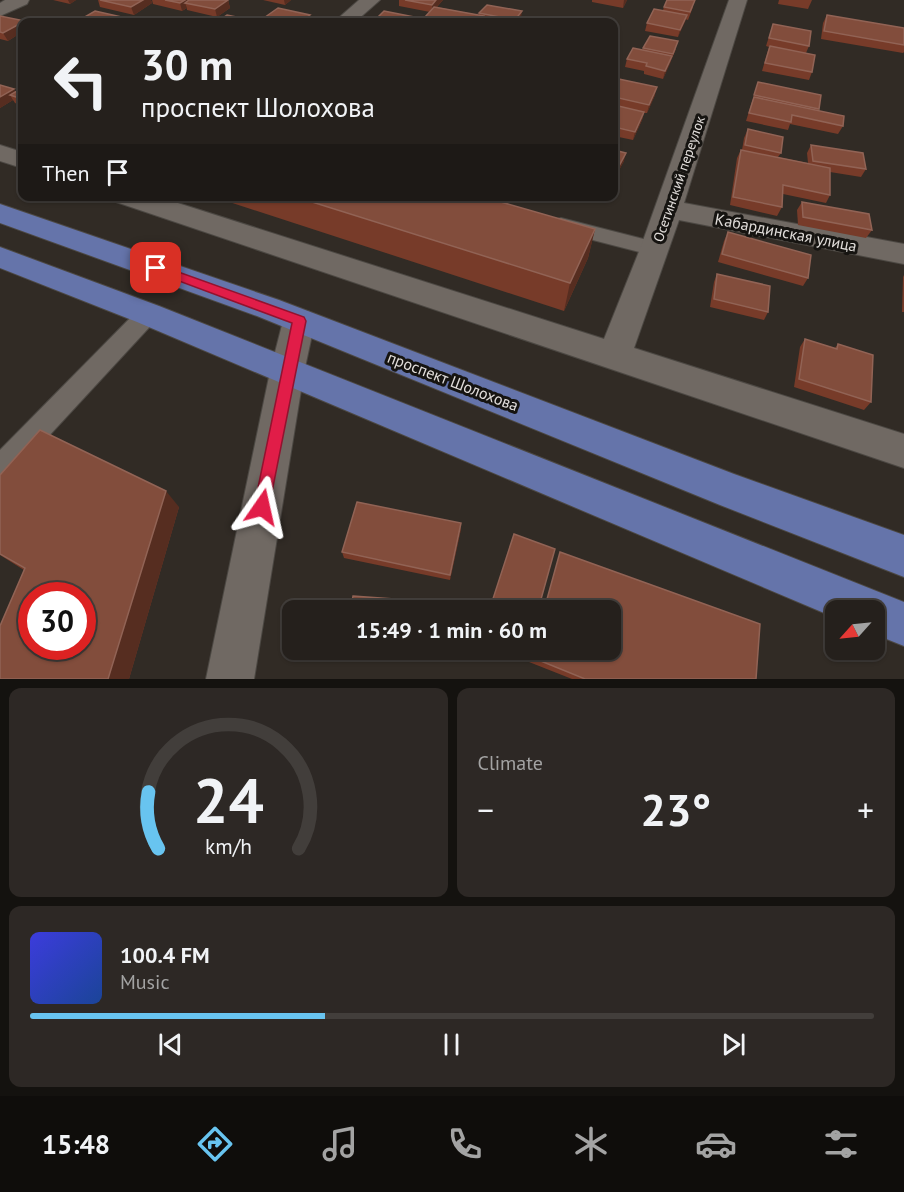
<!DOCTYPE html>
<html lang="en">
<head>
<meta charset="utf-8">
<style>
	:root { --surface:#25201c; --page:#2d2825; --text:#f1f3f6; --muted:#a3a3a3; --line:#423e3b; --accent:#68c4f0 }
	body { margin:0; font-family:"PT Sans",sans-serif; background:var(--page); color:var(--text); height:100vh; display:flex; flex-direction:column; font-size:22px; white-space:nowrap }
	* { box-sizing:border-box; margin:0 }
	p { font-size:20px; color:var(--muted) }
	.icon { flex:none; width:33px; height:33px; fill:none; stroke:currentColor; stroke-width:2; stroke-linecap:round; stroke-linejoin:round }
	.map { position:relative; height:679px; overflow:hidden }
	.side { display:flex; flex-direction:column; gap:9px; padding:9px; background:#14120f; flex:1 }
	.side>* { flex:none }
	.banner { position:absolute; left:18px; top:18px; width:600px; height:183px; border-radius:12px; box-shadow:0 2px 4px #0004,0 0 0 2px var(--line); background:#25201c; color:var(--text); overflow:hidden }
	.needle { width:39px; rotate:243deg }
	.buttons { position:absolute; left:825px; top:600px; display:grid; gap:12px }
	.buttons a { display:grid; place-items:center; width:60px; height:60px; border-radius:12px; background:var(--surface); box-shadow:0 2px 4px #0004,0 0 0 2px var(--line); font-size:30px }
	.speed { position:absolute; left:18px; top:582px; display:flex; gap:12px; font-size:30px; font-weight:700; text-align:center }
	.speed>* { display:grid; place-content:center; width:78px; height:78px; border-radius:50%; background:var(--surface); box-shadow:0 2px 4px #0004,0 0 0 2px var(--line); line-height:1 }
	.speed .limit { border:9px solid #d22; background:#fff; color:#111 }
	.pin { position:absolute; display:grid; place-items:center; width:51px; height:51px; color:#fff; margin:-26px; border-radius:12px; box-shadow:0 3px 9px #0006 }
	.me { position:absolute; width:66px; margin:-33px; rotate:11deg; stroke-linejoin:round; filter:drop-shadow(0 0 4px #0008) }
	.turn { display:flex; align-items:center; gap:21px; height:126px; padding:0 24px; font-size:27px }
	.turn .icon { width:78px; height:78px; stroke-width:2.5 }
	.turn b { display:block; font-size:42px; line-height:51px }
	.then { display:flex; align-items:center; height:57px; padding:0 24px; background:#0003; gap:12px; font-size:22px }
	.big { font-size:45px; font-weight:700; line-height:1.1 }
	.side .widget { flex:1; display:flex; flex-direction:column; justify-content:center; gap:9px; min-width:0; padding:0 21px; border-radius:12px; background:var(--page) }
	.side .dial { align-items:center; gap:0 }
	.dial svg { height:156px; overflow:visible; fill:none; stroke:var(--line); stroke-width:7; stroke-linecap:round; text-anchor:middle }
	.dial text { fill:var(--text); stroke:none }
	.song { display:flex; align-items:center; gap:18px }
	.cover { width:72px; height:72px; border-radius:9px; background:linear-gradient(135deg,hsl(240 70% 55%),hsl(220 70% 35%)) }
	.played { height:6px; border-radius:3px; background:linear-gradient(90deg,var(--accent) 35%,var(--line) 35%) }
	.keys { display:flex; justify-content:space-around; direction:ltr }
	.heat { display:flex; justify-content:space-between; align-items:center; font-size:33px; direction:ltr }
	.side .tiles { flex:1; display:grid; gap:9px; grid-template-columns:1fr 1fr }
	.widget:last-child { grid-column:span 2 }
	.trip { position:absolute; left:282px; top:600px; width:339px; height:60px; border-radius:12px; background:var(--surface); box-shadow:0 2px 4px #0004,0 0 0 2px var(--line); font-weight:700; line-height:60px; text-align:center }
	.menu { display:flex; height:96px; justify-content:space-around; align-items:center; background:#0f0d0b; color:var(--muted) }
	.menu .icon { width:42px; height:42px }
	.menu .on { color:var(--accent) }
	.menu b { font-size:27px; color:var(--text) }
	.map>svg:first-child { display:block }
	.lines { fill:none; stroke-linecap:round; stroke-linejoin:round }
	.service-casing { stroke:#4c4843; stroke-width:2 }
	.minor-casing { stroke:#4c4843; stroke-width:2 }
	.primary-casing { stroke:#4c4843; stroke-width:2 }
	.service { fill:#706963; fill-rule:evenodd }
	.minor { fill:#706963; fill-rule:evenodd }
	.primary { fill:#6574aa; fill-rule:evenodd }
	.wall { fill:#773b29 }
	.shaded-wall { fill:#562d20 }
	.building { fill:#824d3c; stroke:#916355; stroke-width:1.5; fill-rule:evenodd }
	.route { fill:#e11d48; stroke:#92132f; stroke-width:1.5 }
	.labels { text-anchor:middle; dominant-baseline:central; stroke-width:6; stroke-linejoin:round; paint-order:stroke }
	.far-street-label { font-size:14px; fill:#e1ddda; stroke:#161411 }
	.street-label { font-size:16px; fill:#e1ddda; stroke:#161411 }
</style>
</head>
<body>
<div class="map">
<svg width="904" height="679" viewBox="0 0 904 679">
	<rect width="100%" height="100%" fill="#312b25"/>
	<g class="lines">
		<!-- service casing -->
		<g class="service-casing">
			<g id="service">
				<path d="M 561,218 L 663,244 L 666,249 L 663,254 L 655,256 L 554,230 L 551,225 L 554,220 Z"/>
				<path d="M 148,305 L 156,308 L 160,314 L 156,320 L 10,478 L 0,482 L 0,450 L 140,308 Z"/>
			</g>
		</g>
		<!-- minor casing -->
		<g class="minor-casing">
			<g id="minor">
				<path d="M 5,0 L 29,0 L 27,4 L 0,16 L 0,3 Z"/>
				<path d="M 359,0 L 380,0 L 355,22 L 334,22 Z"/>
				<path d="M 729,0 L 747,0 L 684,203 L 904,244 L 904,264 L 679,220 L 634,348 L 904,434 L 904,468 L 116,202 L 113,196 L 156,196 L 604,339 L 640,249 Z"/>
				<path d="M 0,145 L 22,152 L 22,168 L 0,161 Z"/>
				<path d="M 299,309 L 310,312 L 315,321 L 304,372 L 254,679 L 206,679 L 270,372 L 283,321 L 288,312 Z"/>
			</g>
		</g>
		<!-- primary casing -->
		<g class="primary-casing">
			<g id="primary">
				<path d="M 0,204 L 279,300 L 734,474 L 904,535 L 904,577 L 720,505 L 257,316 L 0,223 Z"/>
				<path d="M 0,247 L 159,306 L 904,602 L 904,646 L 874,634 L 874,610 L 836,610 L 836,618 L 137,322 L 0,268 Z"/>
			</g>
		</g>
		<!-- service -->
		<use href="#service" class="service"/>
		<!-- minor -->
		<use href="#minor" class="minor"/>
		<!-- primary -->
		<use href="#primary" class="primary"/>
	</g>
	<!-- wall -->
	<g class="wall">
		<path d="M 53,0 L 76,0 L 70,4 Z"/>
		<path d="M 98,0 L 151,0 L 152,3 L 134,15 L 100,7 Z"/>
		<path d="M 152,0 L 228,0 L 230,8 L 217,17 L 187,10 L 187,8 L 182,11 L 153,4 Z"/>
		<path d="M 263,0 L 291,0 L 285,5 Z"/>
		<path d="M 399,0 L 443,0 L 437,7 L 479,15 L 479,13 L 521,19 L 518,22 L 425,22 L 425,17 L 430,12 L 399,6 Z"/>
		<path d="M 592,0 L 627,0 L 623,8 L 592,2 Z"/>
		<path d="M 779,0 L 812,0 L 808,9 L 778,4 Z"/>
		<path d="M 664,7 L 693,7 L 688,20 L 685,19 L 678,37 L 645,31 L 647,23 L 663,10 Z"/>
		<path d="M 827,15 L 904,28 L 904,52 L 903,53 L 821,39 L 823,23 Z"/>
		<path d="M 0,16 L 22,22 L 22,32 L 8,41 L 0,39 Z"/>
		<path d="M 375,20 L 414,22 L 375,22 Z"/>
		<path d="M 773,24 L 809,46 L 806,53 L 812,72 L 809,80 L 762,71 L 769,47 L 766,46 Z"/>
		<path d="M 643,48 L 676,49 L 663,79 L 644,74 L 644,71 L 625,67 L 627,59 L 643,50 Z"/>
		<path d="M 614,78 L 655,95 L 647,113 L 644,113 L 642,120 L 633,140 L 614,136 Z"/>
		<path d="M 758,82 L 819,109 L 818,111 L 843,126 L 838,134 L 790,124 L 788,130 L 746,121 Z"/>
		<path d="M 0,85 L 16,92 L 22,88 L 22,106 L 15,103 L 13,100 L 0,108 Z"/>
		<path d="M 748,129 L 781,153 L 778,157 L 808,163 L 807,153 L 811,145 L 866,169 L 861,177 L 830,172 L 830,195 L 826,203 L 783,194 L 782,207 L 777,216 L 730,205 L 737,158 L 741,150 L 742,150 L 744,138 Z"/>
		<path d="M 614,150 L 624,161 L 618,172 L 616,179 L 614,184 Z"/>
		<path d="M 211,196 L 480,196 L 595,229 L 588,258 L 564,311 Z"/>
		<path d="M 517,196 L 539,196 L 536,202 Z"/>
		<path d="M 802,202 L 872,230 L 866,238 L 798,225 L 797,210 Z"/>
		<path d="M 728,232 L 808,278 L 803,286 L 718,262 L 724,241 Z"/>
		<path d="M 717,274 L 768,312 L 764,320 L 710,307 L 714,282 Z"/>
		<path d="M 904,275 L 904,312 L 902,312 L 903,277 Z"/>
		<path d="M 805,339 L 835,348 L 838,344 L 871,402 L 864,410 L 794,387 L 800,347 Z"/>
		<path d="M 0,475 L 179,507 L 129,679 L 0,679 L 24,570 L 0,555 Z"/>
		<path d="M 461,523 L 461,529 L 450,580 L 344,558 L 342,552 Z"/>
		<path d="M 532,650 L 756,679 L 572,679 L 529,662 Z"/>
	</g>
	<!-- shaded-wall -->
	<g class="shaded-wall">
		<path d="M 68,0 L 76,0 L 70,4 Z"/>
		<path d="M 143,0 L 151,0 L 152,3 L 134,15 L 131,7 Z"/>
		<path d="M 185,0 L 198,0 L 185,3 L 187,8 L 182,11 L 180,3 Z"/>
		<path d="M 228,0 L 230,8 L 217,17 L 215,9 Z"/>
		<path d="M 284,0 L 291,0 L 285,5 Z"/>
		<path d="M 436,0 L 443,0 L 432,12 L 432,5 Z"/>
		<path d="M 624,0 L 627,0 L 623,8 Z"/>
		<path d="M 522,11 L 521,19 L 518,22 L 515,22 L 515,20 Z"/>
		<path d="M 310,15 L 311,22 L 301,22 Z"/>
		<path d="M 687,15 L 685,22 L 678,37 L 680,30 Z"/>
		<path d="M 484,16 L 484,22 L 479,22 Z"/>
		<path d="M 414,17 L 414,22 L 408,22 Z"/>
		<path d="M 25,21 L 25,22 L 22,22 L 22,32 L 8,41 L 3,33 Z"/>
		<path d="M 672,56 L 670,64 L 663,79 L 665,71 Z"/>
		<path d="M 657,87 L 655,95 L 647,113 L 649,105 Z"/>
		<path d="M 14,89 L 18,97 L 10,95 L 13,100 L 0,108 L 0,97 Z"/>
		<path d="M 644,112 L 642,120 L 633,140 L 635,132 Z"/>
		<path d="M 626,153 L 624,161 L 618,172 L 616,179 L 614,184 L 614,179 L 617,173 L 619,166 Z"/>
		<path d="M 595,229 L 588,258 L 564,311 L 570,283 Z"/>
		<path d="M 166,491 L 179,507 L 129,679 L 108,679 Z"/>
		<path d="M 461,523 L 461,529 L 450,580 L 450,575 Z"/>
	</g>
	<!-- building -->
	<g class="building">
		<path d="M 100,0 L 143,0 L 131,7 Z"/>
		<path d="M 165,0 L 185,0 L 180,3 Z"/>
		<path d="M 189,0 L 228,0 L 215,9 L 185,3 Z"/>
		<path d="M 405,0 L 436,0 L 432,5 Z"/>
		<path d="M 667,0 L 695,0 L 690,12 L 664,7 Z"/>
		<path d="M 487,5 L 522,11 L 515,20 L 479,13 Z"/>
		<path d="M 434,7 L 484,16 L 479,22 L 455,22 L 425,17 Z"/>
		<path d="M 278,8 L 310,15 L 301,22 L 273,22 L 261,20 Z"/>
		<path d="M 654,9 L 687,15 L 680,30 L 647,23 Z"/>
		<path d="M 95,11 L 135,20 L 131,22 L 76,22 Z"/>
		<path d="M 384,11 L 414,17 L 408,22 L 389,22 L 375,20 Z"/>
		<path d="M 227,15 L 260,22 L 217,22 Z"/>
		<path d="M 827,15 L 904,28 L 904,45 L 824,31 Z"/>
		<path d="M 0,16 L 25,21 L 3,33 L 0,32 Z"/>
		<path d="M 773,24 L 811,31 L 809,46 L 769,38 Z"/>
		<path d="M 650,36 L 678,41 L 673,54 L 643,48 Z"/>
		<path d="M 770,46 L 815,55 L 812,72 L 765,63 Z"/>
		<path d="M 633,48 L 672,56 L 665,71 L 646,66 L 647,63 L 627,59 Z"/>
		<path d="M 614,78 L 657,87 L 649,105 L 614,97 Z"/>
		<path d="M 758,82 L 821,95 L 819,109 L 754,95 Z"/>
		<path d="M 0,85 L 14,89 L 0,97 Z"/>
		<path d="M 22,88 L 22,99 L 10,95 Z"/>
		<path d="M 754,97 L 844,116 L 843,126 L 792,115 L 791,122 L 749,113 Z"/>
		<path d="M 614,105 L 644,112 L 635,132 L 614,127 Z"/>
		<path d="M 748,129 L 783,137 L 781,153 L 745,145 Z"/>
		<path d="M 811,145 L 863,153 L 866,169 L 813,161 Z"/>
		<path d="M 614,150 L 626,153 L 619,166 L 614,164 Z"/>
		<path d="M 741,150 L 830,168 L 830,195 L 783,185 L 782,207 L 733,197 Z"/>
		<path d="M 614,169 L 618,170 L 614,179 Z"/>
		<path d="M 293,196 L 480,196 L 595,229 L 570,283 Z"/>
		<path d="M 802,202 L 869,214 L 872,230 L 803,217 Z"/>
		<path d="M 728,232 L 811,255 L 808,278 L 722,254 Z"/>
		<path d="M 717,274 L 770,286 L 768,312 L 714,299 Z"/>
		<path d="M 805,339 L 837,349 L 838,344 L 873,355 L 871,402 L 799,379 Z"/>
		<path d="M 40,430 L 166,491 L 108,679 L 0,679 L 0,626 L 25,568 L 0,554 L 0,475 ZM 32,596 L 82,596 L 82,646 L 32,646 Z"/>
		<path d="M 357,502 L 461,523 L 450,575 L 342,552 Z"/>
		<path d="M 514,534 L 555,549 L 538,610 L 497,610 L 490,608 Z"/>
		<path d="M 560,552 L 760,624 L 756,679 L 585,679 L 531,657 L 533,650 L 610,650 L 610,610 L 544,610 Z"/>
		<path d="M 353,596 L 422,601 L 421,610 L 351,610 Z"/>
	</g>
	<!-- route -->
	<path class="route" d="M 156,264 L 304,317 L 306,321 L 268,512 L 262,515 L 257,512 L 254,507 L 292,323 L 152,271 L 150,268 Z"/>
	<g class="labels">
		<!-- far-street labels -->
		<g class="far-street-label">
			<text transform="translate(679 179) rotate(-71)">Осетинский переулок</text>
		</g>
		<!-- street labels -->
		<g class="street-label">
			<text transform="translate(786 232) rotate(11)">Кабардинская улица</text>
			<text transform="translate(453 381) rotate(21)">проспект Шолохова</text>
		</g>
	</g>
</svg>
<div class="buttons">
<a><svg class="needle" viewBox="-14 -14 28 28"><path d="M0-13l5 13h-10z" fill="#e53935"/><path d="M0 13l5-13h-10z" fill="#a3a3a3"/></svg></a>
</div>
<div class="speed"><div class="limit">30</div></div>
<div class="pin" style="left:156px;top:268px;background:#d93025"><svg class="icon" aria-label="arrive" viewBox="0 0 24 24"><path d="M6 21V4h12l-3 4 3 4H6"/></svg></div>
<svg class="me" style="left:262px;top:507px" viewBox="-20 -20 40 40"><path d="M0-17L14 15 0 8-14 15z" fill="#e11d48" stroke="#fff" stroke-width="4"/></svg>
<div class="trip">15:49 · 1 min · 60 m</div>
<div class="banner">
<div class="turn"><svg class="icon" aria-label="left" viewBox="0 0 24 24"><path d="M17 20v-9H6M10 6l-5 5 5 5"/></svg><div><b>30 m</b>проспект Шолохова</div></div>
<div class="then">Then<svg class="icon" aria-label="arrive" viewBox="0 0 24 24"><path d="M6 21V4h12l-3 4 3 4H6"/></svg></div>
</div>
</div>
<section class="side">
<div class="tiles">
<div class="widget dial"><svg viewBox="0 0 100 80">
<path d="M14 69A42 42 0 1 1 86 69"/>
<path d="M14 69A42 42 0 0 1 9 40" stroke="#68c4f0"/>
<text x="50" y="56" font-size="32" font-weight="700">24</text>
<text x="50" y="72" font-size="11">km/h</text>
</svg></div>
<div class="widget"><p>Climate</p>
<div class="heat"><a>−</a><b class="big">23°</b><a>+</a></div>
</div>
<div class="widget">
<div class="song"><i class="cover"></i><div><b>100.4 FM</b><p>Music</p></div></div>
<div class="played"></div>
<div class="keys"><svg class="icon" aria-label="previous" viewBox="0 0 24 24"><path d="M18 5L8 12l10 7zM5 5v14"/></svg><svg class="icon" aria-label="pause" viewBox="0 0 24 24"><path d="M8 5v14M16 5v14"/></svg><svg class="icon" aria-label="next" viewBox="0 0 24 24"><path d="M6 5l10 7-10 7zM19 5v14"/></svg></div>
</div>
</div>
</section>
<nav class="menu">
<b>15:48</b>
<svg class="icon on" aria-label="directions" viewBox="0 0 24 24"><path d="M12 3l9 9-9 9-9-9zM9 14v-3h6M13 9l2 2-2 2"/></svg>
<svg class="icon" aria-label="music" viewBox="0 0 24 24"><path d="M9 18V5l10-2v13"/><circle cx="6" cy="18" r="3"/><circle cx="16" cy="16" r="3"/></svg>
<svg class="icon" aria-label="phone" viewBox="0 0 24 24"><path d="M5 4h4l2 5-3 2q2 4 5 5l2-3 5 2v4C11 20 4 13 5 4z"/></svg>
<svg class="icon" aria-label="climate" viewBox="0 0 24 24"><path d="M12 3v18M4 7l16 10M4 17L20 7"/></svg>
<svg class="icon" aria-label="car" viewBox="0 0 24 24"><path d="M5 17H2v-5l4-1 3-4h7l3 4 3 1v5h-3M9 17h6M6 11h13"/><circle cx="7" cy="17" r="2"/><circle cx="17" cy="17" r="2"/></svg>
<svg class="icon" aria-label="filters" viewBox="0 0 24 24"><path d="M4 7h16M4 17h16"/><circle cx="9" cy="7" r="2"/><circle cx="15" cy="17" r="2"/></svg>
</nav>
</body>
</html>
